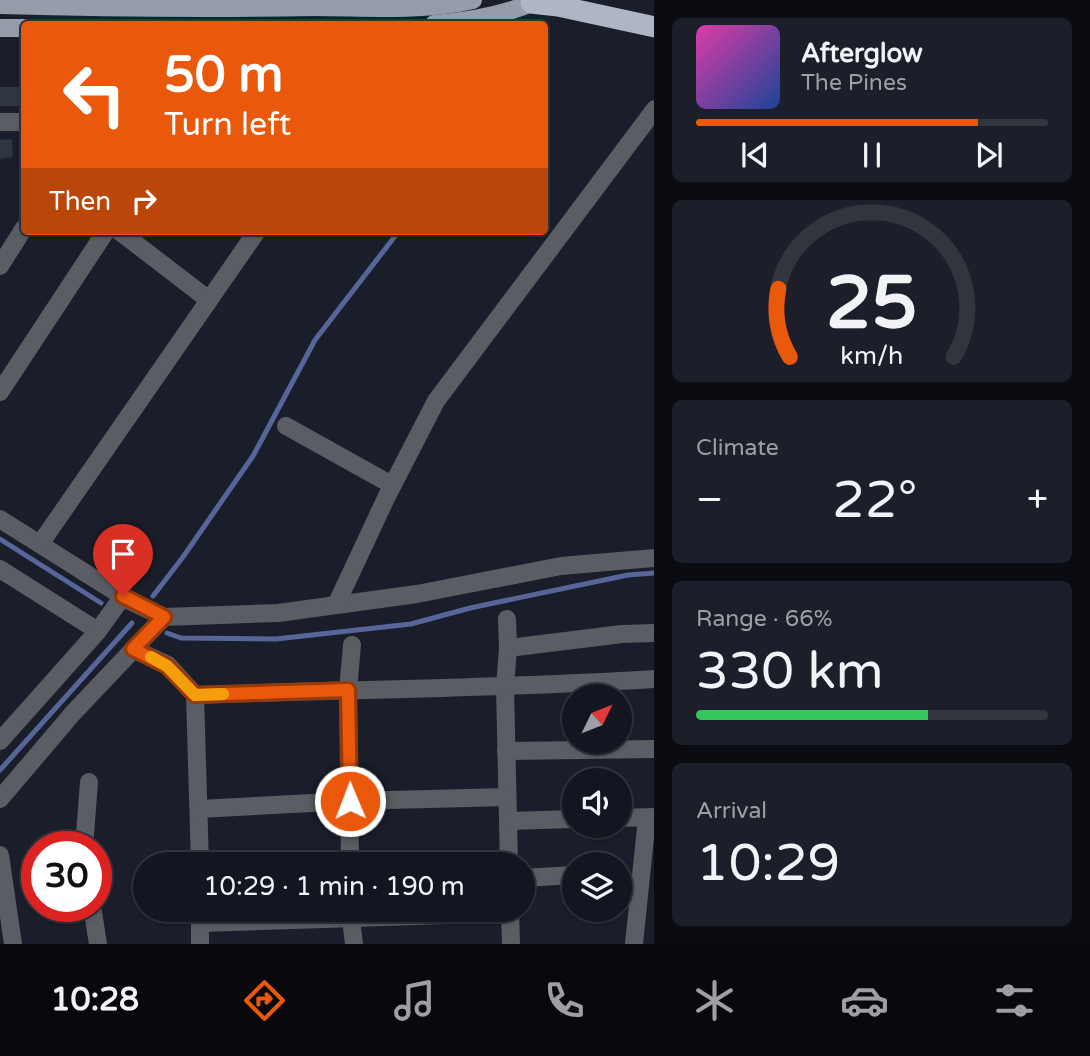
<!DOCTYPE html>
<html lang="en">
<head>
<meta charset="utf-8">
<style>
	:root { --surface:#131620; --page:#1c1f29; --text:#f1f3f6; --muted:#9d9fa5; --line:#32353e; --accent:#ea580c }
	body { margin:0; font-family:"Varela Round",sans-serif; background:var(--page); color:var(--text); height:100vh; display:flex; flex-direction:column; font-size:26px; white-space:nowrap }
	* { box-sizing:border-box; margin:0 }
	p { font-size:23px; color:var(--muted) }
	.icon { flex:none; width:38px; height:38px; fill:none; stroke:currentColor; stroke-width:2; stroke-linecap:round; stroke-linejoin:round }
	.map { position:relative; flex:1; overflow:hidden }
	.panel { display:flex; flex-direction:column; gap:18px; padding:18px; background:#0a0c12; width:436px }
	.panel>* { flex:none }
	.guide { position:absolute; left:21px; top:21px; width:527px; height:214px; border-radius:7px; box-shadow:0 2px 5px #0004,0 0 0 2px var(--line); background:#ea580c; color:#fff; overflow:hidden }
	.needle { width:46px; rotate:47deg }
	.controls { position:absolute; left:562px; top:684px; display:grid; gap:14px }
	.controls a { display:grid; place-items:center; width:70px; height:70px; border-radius:50%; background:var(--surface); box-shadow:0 2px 5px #0004,0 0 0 2px var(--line); font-size:35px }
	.speed { position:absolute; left:21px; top:831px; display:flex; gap:14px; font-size:35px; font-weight:700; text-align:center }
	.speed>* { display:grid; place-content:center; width:91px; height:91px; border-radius:50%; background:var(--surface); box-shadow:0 2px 5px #0004,0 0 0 2px var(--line); line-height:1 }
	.speed .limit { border:10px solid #d22; background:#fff; color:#111 }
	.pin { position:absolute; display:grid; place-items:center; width:60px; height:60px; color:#fff; margin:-72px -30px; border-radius:50% 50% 50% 0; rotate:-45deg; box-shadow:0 0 7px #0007 }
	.pin .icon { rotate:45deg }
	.me { position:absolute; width:77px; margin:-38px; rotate:359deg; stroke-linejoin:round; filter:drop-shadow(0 0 5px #0008) }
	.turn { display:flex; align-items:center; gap:24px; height:147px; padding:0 28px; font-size:32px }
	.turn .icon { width:91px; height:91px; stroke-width:2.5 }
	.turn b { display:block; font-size:49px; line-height:60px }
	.then { display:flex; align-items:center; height:66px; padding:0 28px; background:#0003; gap:14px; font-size:26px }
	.big { font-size:52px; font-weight:600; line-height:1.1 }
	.panel .card { flex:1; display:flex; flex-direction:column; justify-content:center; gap:10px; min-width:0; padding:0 24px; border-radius:10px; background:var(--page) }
	.panel .dial { align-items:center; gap:0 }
	.dial svg { height:182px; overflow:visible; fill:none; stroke:var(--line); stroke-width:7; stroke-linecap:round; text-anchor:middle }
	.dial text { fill:var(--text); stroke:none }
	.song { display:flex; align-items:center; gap:21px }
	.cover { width:84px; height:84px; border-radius:10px; background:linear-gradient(135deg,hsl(320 70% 55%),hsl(220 70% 35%)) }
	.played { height:7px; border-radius:4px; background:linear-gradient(90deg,var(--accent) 80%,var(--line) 80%) }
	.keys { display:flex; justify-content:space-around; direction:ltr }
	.heat { display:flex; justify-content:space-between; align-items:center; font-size:38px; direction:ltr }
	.charge { height:10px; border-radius:5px; background:linear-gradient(90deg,#34c759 66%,var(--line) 0) }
	.trip { position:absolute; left:133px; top:852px; width:402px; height:70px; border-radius:35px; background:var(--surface); box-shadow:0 2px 5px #0004,0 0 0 2px var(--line); font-weight:600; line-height:70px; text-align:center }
	.menu { display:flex; height:112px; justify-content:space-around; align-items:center; background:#08090d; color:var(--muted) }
	.menu .icon { width:49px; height:49px }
	.menu .on { color:var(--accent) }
	.menu b { font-size:32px; color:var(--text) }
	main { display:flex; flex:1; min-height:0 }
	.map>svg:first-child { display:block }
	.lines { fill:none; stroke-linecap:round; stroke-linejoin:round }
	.stream { stroke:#576599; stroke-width:5 }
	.building { fill:#2f3541 }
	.minor { stroke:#5a5d63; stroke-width:18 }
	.major { stroke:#969ca9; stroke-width:18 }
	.highway { stroke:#aeb5c5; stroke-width:21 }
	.route-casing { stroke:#983908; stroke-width:18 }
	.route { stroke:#ea580c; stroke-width:12 }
	.slow { stroke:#f59e0b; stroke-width:12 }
</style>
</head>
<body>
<main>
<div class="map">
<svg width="655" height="944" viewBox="0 0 655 944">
	<rect width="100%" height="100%" fill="#191e2a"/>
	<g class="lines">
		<!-- stream -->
		<g class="stream">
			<path d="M 0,539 L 101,603"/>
			<path d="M 153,596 L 183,557 L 253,456 L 315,340 L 399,231"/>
			<path d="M 167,633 L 181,638 L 276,639 L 411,624 L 470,608 L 628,575 L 655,573"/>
			<path d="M 0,770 L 132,623"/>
		</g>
	</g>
	<!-- building -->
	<g class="building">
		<rect x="0" y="87" width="24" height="19"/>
		<path d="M 12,139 L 13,157 L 0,159 L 0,140 Z"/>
	</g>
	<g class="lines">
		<!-- minor -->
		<g class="minor">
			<path d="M 0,122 L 24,122"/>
			<path d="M 119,231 L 209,300"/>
			<path d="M 0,266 L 24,228"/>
			<path d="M 0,392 L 106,231"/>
			<path d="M 286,426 L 392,485"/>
			<path d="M 0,519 L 130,601 L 164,617 L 278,613 L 417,594 L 561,566 L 655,558"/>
			<path d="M 40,544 L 257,231"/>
			<path d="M 0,569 L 98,631"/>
			<path d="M 336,605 L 387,496 L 436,401 L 655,109"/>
			<path d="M 507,619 L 508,648 L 505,687 L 509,864"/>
			<path d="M 508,648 L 622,634 L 655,633"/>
			<path d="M 133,649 L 168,665 L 195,695 L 200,864"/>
			<path d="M 195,695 C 348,689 501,689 655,679"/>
			<path d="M 0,741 L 98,631 L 123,596"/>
			<path d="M 506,751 L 655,749"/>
			<path d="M 0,799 L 73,713 L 164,617"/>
			<path d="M 199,809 L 350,801 L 507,797"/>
			<path d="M 620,818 L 655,817"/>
			<path d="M 508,821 L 574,819"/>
			<path d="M 84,847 L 89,782"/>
			<path d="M 0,855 L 13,944"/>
			<path d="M 350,864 L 348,690 L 352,645"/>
			<path d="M 523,878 L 574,875"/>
			<path d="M 92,906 L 98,944"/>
			<path d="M 350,910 L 354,944"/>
			<path d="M 510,910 L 511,944"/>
			<path d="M 200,923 L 510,913"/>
			<path d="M 200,944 L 200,910"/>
			<path d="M 634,944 L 647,818"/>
		</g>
		<!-- major -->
		<g class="major">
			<path d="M 0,5 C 105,8 209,9 314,7 C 366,7 422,12 473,0"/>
			<path d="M 434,24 C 469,21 506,15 538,0"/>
			<path d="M 0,28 L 24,28"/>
		</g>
		<!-- highway -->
		<path class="highway" d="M 531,3 L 558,6 L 655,27"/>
	</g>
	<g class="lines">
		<!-- route casing -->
		<g class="route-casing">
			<path id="route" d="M 123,596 L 164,617 L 133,649 L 167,666 L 195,695 L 348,690 L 350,801"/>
		</g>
		<!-- route -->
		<use href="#route" class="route"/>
		<!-- slow -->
		<path class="slow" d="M 151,657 L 167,666 L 195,695 L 223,694"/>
	</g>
</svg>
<div class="controls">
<a><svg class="needle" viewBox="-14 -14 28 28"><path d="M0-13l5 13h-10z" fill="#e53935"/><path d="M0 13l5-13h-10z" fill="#9d9fa5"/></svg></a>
<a><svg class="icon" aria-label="sound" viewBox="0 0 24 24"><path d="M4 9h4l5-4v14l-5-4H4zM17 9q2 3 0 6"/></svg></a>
<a><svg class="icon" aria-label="layers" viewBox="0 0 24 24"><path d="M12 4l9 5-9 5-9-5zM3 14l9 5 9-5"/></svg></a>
</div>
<div class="speed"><div class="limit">30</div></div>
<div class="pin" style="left:123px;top:596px;background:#d93025"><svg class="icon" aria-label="arrive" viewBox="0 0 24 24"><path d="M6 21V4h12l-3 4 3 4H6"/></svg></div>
<svg class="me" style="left:350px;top:801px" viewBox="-20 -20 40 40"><circle r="17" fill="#ea580c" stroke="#fff" stroke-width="3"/><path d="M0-11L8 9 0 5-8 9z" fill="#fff"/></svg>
<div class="trip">10:29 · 1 min · 190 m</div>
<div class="guide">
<div class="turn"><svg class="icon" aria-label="left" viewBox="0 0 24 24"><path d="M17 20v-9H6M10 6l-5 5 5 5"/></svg><div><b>50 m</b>Turn left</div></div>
<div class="then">Then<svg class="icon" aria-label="right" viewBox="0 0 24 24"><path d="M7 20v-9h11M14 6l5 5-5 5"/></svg></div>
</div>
</div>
<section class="panel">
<div class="card">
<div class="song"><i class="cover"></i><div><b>Afterglow</b><p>The Pines</p></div></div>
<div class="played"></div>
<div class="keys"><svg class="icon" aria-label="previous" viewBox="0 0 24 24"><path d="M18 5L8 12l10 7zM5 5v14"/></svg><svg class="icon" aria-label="pause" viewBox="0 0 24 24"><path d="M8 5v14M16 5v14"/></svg><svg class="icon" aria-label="next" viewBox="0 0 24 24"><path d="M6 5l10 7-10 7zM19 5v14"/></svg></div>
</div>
<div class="card dial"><svg viewBox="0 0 100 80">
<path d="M14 69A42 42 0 1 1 86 69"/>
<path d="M14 69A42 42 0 0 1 9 39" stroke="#ea580c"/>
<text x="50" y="56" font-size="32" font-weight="700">25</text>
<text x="50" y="72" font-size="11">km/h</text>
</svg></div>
<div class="card"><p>Climate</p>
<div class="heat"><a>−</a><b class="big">22°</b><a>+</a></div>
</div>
<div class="card"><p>Range · 66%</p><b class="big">330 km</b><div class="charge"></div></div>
<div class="card"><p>Arrival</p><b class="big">10:29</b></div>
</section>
</main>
<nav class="menu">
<b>10:28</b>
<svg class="icon on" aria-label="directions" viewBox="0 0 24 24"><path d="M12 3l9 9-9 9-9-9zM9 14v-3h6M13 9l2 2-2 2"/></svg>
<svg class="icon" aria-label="music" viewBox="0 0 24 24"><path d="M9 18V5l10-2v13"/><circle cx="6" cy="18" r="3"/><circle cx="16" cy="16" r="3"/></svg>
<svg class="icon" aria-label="phone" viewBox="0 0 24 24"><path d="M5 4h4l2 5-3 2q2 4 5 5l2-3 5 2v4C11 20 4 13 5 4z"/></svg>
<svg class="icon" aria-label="climate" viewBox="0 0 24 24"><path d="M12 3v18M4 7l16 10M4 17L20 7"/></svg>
<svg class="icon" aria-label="car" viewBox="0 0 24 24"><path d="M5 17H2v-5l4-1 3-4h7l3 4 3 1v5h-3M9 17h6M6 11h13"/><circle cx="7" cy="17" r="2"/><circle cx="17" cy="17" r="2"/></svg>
<svg class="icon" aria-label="filters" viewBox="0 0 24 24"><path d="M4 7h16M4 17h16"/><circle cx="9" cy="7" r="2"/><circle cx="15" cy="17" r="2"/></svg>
</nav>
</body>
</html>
